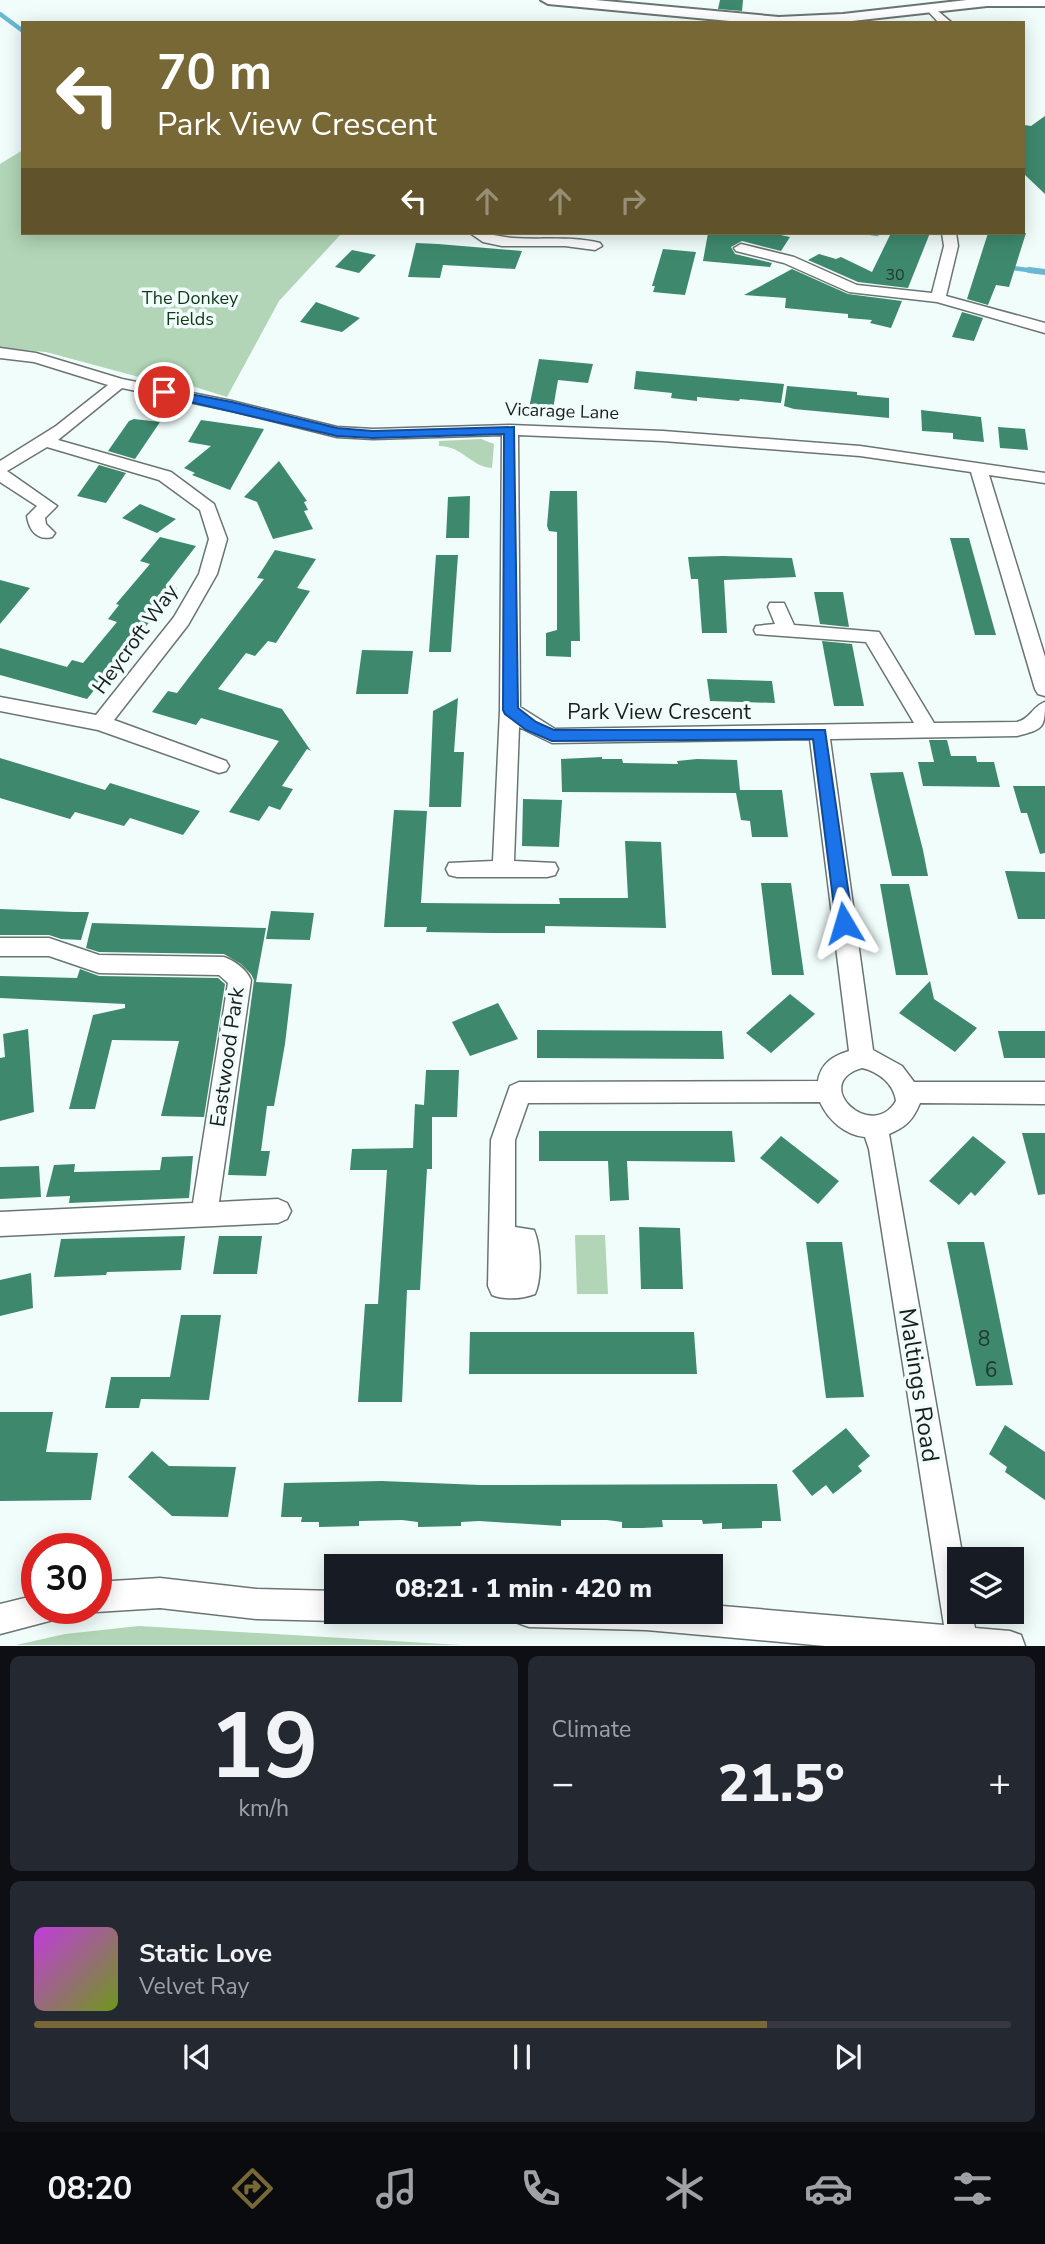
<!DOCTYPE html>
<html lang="en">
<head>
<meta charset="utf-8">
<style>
	:root { --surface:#171b24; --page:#242831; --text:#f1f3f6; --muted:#9ea1a6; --line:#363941; --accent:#786836 }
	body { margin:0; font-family:"Nunito Sans",sans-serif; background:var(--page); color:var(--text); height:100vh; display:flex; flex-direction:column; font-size:26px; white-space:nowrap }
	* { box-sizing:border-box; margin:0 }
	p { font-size:23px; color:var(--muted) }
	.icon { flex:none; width:38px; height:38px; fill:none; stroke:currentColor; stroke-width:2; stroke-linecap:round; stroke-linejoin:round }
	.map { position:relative; height:1646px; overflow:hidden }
	.sheet { display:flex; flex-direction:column; gap:10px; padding:10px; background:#0d0f14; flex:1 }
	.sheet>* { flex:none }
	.banner { position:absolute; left:21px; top:21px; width:1004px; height:214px; border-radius:0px; box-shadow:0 4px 18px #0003; background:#786836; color:#fff; overflow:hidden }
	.controls { position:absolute; left:947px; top:1547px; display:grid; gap:14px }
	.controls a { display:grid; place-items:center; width:77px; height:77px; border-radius:0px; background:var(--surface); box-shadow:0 4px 18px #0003; font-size:35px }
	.speed { position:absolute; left:21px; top:1533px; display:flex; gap:14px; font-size:35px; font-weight:700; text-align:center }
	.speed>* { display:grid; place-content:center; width:91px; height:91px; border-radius:50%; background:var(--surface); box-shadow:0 4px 18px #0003; line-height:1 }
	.speed .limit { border:10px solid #d22; background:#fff; color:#111 }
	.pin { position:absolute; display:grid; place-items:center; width:60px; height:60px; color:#fff; margin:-30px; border:4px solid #fff; border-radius:50%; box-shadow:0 2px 7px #0007 }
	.me { position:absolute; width:77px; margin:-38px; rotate:353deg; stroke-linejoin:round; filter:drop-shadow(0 0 5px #0008) }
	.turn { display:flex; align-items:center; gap:24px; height:147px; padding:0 21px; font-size:32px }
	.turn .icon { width:91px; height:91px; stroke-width:2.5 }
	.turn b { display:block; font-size:49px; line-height:60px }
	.lanes { display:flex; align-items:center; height:66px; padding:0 21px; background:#0003; justify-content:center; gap:35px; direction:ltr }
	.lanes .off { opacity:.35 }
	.big { font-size:52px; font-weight:800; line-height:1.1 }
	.sheet .tile { flex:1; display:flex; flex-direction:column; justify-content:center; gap:10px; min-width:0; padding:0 24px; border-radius:10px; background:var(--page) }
	.sheet .dial { align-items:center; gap:0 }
	.dial b { font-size:91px; line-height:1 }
	.song { display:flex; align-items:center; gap:21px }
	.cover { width:84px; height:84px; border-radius:10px; background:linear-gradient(135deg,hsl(290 70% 55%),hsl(80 70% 35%)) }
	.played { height:7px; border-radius:4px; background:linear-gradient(90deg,var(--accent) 75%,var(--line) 75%) }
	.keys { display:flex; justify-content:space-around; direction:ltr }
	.heat { display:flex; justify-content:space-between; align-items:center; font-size:38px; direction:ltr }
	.sheet .tiles { flex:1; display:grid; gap:10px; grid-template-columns:1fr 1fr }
	.tile:last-child { grid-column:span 2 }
	.trip { position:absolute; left:324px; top:1554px; width:399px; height:70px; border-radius:0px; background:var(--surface); box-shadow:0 4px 18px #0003; font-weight:800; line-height:70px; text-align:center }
	.tab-bar { display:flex; height:112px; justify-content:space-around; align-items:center; background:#090b0e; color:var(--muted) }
	.tab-bar .icon { width:49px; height:49px }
	.tab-bar .selected { color:var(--accent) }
	.tab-bar b { font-size:32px; color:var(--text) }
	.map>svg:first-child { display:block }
	.green { fill:#b1d5b6 }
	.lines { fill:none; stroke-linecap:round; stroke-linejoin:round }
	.stream-far1 { stroke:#69b7d3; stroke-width:4.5 }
	.stream { stroke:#69b7d3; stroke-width:6 }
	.building { fill:#3e896e }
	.minor-casing { stroke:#6a7573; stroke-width:3 }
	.tertiary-casing { stroke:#6a7573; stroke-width:4 }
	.minor { fill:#fff; fill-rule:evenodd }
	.tertiary { fill:#fff; fill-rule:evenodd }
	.route { fill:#1a73e8; stroke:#114b97; stroke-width:2 }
	.labels { text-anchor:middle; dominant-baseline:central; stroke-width:7; stroke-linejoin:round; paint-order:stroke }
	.far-number-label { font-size:16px; fill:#223831 }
	.far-park-label { font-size:18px; fill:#0e3617; stroke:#f0fdfb }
	.far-street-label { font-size:18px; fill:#191d1d; stroke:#f0fdfb }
	.street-label { font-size:21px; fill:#191d1d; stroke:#f0fdfb }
	.near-number-label { font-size:21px; fill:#223831 }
	.near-street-label { font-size:24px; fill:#191d1d; stroke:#f0fdfb }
</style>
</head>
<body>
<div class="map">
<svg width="1045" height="1646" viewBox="0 0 1045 1646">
	<rect width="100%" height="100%" fill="#f0fdfb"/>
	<!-- green -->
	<g class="green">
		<path d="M 23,150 L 23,233 L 342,233 L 279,301 L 227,397 L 192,386 L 139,377 L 46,352 L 0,348 L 0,164 Z"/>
		<path d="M 481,439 L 494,444 L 492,468 C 471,467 463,446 439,446 L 439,441 Z"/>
		<path d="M 575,1235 L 605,1235 L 608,1294 L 577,1294 Z"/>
		<path d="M 139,1626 L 461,1645 L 16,1645 L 65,1634 Z"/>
	</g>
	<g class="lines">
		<!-- stream-far1 -->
		<g class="stream-far1">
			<path d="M 0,14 L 23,31"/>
			<path d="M 871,233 L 877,234"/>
			<path d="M 1004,267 L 1043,272"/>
		</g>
		<!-- stream -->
		<path class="stream" d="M 1029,270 L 1045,272"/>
	</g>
	<!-- building -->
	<g class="building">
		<path d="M 720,0 L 743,0 L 742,11 L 718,9 Z"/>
		<path d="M 1045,116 L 1045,194 L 1024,174 L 1024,125 L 1031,126 Z"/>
		<path d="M 708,233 L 771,233 L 790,237 L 781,251 L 742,241 L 731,247 L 735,254 L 772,263 L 770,267 L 703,261 Z"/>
		<path d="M 891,233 L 930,233 L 908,288 L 858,282 L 808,260 L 819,254 L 836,259 L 841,257 L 872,272 Z"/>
		<path d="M 988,233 L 1026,233 L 1009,287 L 996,285 L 988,305 L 967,299 Z"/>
		<path d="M 416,243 L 438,244 L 522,251 L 515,269 L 443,265 L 440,278 L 408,277 Z"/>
		<path d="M 663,249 L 696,252 L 685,295 L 653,292 L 655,286 L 652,286 Z"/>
		<path d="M 352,250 L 376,255 L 359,273 L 335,267 Z"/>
		<path d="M 792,269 L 848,294 L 902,301 L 891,328 L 870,323 L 872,320 L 848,318 L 848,314 L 785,308 L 786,298 L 744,295 Z"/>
		<path d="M 316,302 L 360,318 L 342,332 L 300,322 Z"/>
		<path d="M 962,312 L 983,318 L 974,341 L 952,337 Z"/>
		<path d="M 539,359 L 593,364 L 588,383 L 558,380 L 552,415 L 528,413 Z"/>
		<path d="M 636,371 L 784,384 L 781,403 L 740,399 L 739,401 L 697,397 L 697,401 L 671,398 L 672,393 L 634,389 Z"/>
		<path d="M 787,386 L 857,392 L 857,395 L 889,398 L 889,418 L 794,409 L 784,406 Z"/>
		<path d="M 921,410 L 981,417 L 984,442 L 953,439 L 953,433 L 922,431 Z"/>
		<path d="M 134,419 L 160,422 L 135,459 L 108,451 L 129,421 Z"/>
		<path d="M 201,420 L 264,429 L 230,490 L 192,475 L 195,473 L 184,468 L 211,446 L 188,442 Z"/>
		<path d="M 998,427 L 1025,429 L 1028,450 L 1000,448 Z"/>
		<path d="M 279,461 L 307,501 L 304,502 L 308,510 L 304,511 L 313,529 L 273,539 L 257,502 L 244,497 Z"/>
		<path d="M 99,465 L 126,473 L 106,503 L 77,496 Z"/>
		<path d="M 550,491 L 577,491 L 580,641 L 571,641 L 571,657 L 546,656 L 546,633 L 557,630 L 557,532 L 549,531 L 547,526 Z"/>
		<path d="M 470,496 L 469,538 L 446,538 L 448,497 Z"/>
		<path d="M 140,504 L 176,519 L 157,533 L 122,518 Z"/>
		<path d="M 160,537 L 196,546 L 166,585 L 177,588 L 87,699 L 0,675 L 0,648 L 67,667 L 72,660 L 83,663 L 117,622 L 108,619 L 119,605 L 116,604 L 150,564 L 140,561 Z"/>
		<path d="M 950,538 L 969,538 L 996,635 L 975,635 Z"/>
		<path d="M 275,550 L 316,559 L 297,588 L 310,591 L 276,643 L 268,641 L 255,656 L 246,653 L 218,689 L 282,709 L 311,751 L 307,749 L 282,786 L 293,789 L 280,810 L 269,806 L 259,821 L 229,812 L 279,741 L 201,718 L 196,725 L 152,712 L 168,691 L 177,693 L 264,579 L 257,578 Z"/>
		<path d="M 436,555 L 458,555 L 451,652 L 429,652 Z"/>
		<path d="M 723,556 L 792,558 L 796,577 L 724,580 L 727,633 L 702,633 L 698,579 L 691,579 L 688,557 Z"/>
		<path d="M 0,580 L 30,588 L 0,624 Z"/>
		<path d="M 814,592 L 843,592 L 849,627 L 820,624 Z"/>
		<path d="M 822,641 L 852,644 L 864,706 L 834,706 Z"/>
		<path d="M 362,650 L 413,651 L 408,694 L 356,694 Z"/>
		<path d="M 707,679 L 772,681 L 775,703 L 710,701 Z"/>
		<path d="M 458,698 L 454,752 L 464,752 L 461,807 L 429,807 L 433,711 Z"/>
		<path d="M 929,740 L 947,740 L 951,756 L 976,756 L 977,762 L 994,762 L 1000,787 L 923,786 L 918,762 L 934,762 Z"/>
		<path d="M 602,757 L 602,759 L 622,759 L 623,763 L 678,764 L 677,761 L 697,759 L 737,760 L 740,790 L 782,790 L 788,837 L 752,837 L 750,821 L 741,820 L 736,793 L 562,792 L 561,759 Z"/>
		<path d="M 0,758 L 105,790 L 110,783 L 200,811 L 183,835 L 130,818 L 124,826 L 75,812 L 70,819 L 0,798 Z"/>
		<path d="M 903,772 L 923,850 L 928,876 L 892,876 L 870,773 Z"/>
		<path d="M 1013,786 L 1045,786 L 1045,853 L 1040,854 L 1027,813 L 1021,813 Z"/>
		<path d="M 523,799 L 562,800 L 559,847 L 522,846 Z"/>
		<path d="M 394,810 L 427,811 L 421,903 L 560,904 L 559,898 L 628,898 L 625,841 L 661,842 L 666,928 L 545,926 L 545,933 L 493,933 L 426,932 L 427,927 L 384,927 Z"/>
		<path d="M 1005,871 L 1045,872 L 1045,919 L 1018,919 Z"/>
		<path d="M 761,883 L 791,883 L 804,975 L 772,975 Z"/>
		<path d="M 880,884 L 909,884 L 928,975 L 896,975 Z"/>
		<path d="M 0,909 L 74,912 L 89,912 L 81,940 L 61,939 L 49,935 L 0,935 Z"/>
		<path d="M 271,911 L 314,913 L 310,940 L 266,939 Z"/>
		<path d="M 92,923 L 266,928 L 256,982 L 292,984 L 285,1044 L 274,1106 L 267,1106 L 261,1151 L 270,1151 L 266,1176 L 228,1175 L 254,980 L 251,974 L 241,964 L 224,954 L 99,952 L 86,948 Z"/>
		<path d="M 80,969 L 99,976 L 218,978 L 225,984 L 204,1117 L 161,1116 L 179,1041 L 112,1040 L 95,1109 L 69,1109 L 93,1015 L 125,1008 L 125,1004 L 0,998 L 0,976 L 77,978 Z"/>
		<path d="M 930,981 L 934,999 L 977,1028 L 955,1052 L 899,1013 Z"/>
		<path d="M 790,994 L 815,1014 L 771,1053 L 746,1033 Z"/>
		<path d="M 498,1003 L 518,1039 L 470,1056 L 452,1022 Z"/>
		<path d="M 28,1029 L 34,1112 L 0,1121 L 0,1058 L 5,1057 L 3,1034 Z"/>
		<path d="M 537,1030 L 722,1031 L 724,1059 L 537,1058 Z"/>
		<path d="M 998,1031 L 1045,1031 L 1045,1058 L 1004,1058 Z"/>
		<path d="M 426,1070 L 459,1070 L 457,1117 L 432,1117 L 432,1169 L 427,1169 L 420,1290 L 407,1290 L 402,1402 L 358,1402 L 365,1304 L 378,1304 L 387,1170 L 350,1170 L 352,1149 L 413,1148 L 415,1104 L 424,1105 Z"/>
		<path d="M 539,1131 L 732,1131 L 735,1162 L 627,1161 L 629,1200 L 610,1201 L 608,1161 L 539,1161 Z"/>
		<path d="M 1022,1133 L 1045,1133 L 1045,1194 L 1038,1195 Z"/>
		<path d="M 781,1136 L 839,1181 L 818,1204 L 760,1158 Z"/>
		<path d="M 973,1136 L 1006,1162 L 975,1196 L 971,1192 L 959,1205 L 929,1181 Z"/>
		<path d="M 193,1156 L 189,1198 L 69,1203 L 70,1196 L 46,1197 L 54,1165 L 75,1164 L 74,1172 L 160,1170 L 162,1157 Z"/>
		<path d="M 39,1166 L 41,1197 L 0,1199 L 0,1167 Z"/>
		<path d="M 639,1227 L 680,1228 L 683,1289 L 641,1289 Z"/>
		<path d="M 185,1236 L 181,1270 L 107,1272 L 106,1275 L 54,1277 L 61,1239 Z"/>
		<path d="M 219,1236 L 262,1236 L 257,1274 L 213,1274 Z"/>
		<path d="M 806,1242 L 842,1242 L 864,1397 L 826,1398 Z"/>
		<path d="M 947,1242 L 984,1242 L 1013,1385 L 976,1386 Z"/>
		<path d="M 31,1273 L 33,1308 L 0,1316 L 0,1280 Z"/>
		<path d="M 181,1315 L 221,1315 L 209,1400 L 141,1399 L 139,1408 L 105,1408 L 111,1377 L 170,1377 Z"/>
		<path d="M 470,1332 L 694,1332 L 697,1374 L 469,1374 Z"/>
		<path d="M 0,1412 L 53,1412 L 46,1452 L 98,1453 L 91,1500 L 0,1501 Z"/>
		<path d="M 1005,1425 L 1045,1452 L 1045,1500 L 1005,1472 L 1007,1467 L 989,1454 Z"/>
		<path d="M 846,1428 L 870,1456 L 858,1466 L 862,1471 L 833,1494 L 826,1485 L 812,1496 L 792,1471 Z"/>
		<path d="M 152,1451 L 169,1466 L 236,1467 L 228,1517 L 172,1516 L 128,1477 Z"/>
		<path d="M 382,1481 L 480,1485 L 777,1484 L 781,1521 L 762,1521 L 762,1528 L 722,1529 L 722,1523 L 703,1524 L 702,1520 L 662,1520 L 663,1527 L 642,1528 L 622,1528 L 622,1522 L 607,1520 L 561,1520 L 561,1526 L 479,1521 L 461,1522 L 461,1526 L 418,1527 L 418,1522 L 402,1520 L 359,1521 L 359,1526 L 319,1527 L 319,1522 L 301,1522 L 302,1517 L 281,1517 L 284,1483 Z"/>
	</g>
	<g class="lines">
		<!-- minor casing -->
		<g class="minor-casing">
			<g id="minor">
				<path d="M 932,6 L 952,23 L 939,23 L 926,9 Z"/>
				<path d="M 470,233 C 485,232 498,237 513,238 C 542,240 571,236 600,243 L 602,246 L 595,250 L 565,246 L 502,246 L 483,242 Z"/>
				<path d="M 942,233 L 956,233 L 958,246 L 946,296 L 1045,323 L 1045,333 L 937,302 L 849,292 L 784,263 L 736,251 L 734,248 L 741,244 L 794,257 L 857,285 L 932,293 L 944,246 Z"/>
				<path d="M 0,348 L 36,353 L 122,379 L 232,401 L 337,427 L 373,429 L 510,425 L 663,431 L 860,446 L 1045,473 L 1045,483 L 989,475 L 1045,657 L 1045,696 L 1038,694 L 1035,689 L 971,472 L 860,456 L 663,441 L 518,435 L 520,707 L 555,729 L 914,723 L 866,642 L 756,634 L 754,630 L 756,626 L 775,624 L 768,607 L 770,603 L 784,603 L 794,625 L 879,632 L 934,723 L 1017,722 C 1030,719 1033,706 1045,702 C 1045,729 1043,729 1017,736 L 830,739 L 873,1050 L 902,1066 L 914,1082 L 1045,1082 L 1045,1104 L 920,1103 C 913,1120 906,1127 889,1134 L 963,1559 L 959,1559 L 959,1612 L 972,1612 L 975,1628 L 1010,1631 L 1021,1635 L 1025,1646 L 825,1646 L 646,1630 L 529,1627 L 518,1623 L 514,1612 L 710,1612 L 710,1605 L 944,1625 L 869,1149 L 865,1137 C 845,1135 828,1120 820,1102 L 528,1103 L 515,1140 L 515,1227 L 534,1230 C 541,1247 542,1278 535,1294 C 522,1299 505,1300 492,1295 L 488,1286 L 491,1140 L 510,1086 L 519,1082 L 818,1081 C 821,1063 833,1056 849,1051 L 810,739 L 552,743 L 519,727 L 514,861 L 555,863 L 558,869 L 555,875 L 547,877 L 457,877 L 449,875 L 446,869 L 449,863 L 493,861 L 500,710 L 502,435 L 373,439 L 337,437 L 232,411 L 122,388 L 58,440 L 171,472 L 214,504 L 227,539 L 217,574 L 188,625 L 114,720 L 226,761 L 229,766 L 226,771 L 219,773 L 98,730 L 0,711 L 0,697 L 96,715 L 174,617 L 199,574 L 209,539 L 200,510 L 159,480 L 47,447 L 7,471 L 57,506 L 45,518 L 46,524 L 55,533 L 52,537 C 37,541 29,530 27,516 L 37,506 L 0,482 L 0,461 L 56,426 L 108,385 L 34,362 L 0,358 ZM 862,1068 C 879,1072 894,1084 896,1101 C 871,1143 809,1083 862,1068 Z"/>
				<path d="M 0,938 L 49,938 L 99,955 L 224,957 C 235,961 246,969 251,980 L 219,1202 L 278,1199 L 287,1203 L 291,1211 L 287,1219 L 278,1223 L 0,1236 L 0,1212 L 193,1203 L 228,983 L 219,975 L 99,973 L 49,956 L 0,956 Z"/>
				<path d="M 160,1578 L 257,1589 L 336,1591 L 336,1612 L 349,1612 L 347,1617 L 336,1621 L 257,1619 L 160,1608 L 96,1612 L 87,1608 L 96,1608 L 96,1582 Z"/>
				<path d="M 37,1595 L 37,1608 L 61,1608 L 57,1619 L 0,1634 L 0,1604 Z"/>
			</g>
		</g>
		<!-- tertiary casing -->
		<g class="tertiary-casing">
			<path id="tertiary" d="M 541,0 L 595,0 L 779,17 L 843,14 L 967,0 L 1045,0 L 1045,6 L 987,6 L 843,22 L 751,23 L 548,4 Z"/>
		</g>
		<!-- minor -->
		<use href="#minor" class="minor"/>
		<!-- tertiary -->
		<use href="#tertiary" class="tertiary"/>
	</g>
	<!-- route -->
	<path class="route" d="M 164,389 L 232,402 L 337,428 L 373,431 L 514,427 L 518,708 L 536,722 L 554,730 L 825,730 L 853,923 L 850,928 L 838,928 L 836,923 L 813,739 L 552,741 L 526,730 L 505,714 L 503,710 L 504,434 L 373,438 L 337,436 L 160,395 L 160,390 Z"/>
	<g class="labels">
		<!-- far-number labels -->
		<g class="far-number-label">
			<text x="895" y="275">30</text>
		</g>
		<!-- far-park labels -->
		<g class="far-park-label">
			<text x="190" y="298">The Donkey<tspan x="190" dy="21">Fields</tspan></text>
		</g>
		<!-- far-street labels -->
		<g class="far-street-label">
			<text transform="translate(562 411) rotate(2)">Vicarage Lane</text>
		</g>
		<!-- street labels -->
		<g class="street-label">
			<text transform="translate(135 639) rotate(-54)">Heycroft Way</text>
			<text x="659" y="712">Park View Crescent</text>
			<text transform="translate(227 1057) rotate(-82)">Eastwood Park</text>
		</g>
		<!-- near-number labels -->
		<g class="near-number-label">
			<text x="984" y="1339">8</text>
			<text x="991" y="1370">6</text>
		</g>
		<!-- near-street labels -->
		<g class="near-street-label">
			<text transform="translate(919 1385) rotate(81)">Maltings Road</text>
		</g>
	</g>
</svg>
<div class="controls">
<a><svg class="icon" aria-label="layers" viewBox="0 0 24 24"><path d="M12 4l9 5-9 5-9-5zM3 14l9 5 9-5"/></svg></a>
</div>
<div class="speed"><div class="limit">30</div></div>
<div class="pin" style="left:164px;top:392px;background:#d93025"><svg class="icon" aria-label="arrive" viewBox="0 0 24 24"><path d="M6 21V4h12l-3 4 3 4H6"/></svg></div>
<svg class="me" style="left:844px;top:923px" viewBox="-20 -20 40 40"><path d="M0-17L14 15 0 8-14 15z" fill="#1a73e8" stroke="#fff" stroke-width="4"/></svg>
<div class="trip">08:21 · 1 min · 420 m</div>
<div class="banner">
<div class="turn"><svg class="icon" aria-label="left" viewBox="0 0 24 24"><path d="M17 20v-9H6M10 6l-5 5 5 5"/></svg><div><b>70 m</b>Park View Crescent</div></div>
<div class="lanes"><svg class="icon" aria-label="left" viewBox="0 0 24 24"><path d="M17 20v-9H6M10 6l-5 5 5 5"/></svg><svg class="icon off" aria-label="ahead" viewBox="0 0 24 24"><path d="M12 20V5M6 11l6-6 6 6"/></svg><svg class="icon off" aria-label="ahead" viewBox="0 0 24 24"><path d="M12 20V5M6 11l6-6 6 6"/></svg><svg class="icon off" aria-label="right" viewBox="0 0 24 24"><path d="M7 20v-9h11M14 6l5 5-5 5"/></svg></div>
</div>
</div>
<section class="sheet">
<div class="tiles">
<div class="tile dial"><b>19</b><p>km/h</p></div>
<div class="tile"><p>Climate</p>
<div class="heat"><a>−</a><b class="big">21.5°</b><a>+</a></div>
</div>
<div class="tile">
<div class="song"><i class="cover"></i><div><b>Static Love</b><p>Velvet Ray</p></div></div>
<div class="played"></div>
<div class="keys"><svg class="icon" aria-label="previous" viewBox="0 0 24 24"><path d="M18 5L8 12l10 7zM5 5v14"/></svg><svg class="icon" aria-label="pause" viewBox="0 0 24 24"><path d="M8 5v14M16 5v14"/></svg><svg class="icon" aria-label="next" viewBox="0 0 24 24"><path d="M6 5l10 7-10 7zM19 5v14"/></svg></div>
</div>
</div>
</section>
<nav class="tab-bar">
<b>08:20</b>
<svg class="icon selected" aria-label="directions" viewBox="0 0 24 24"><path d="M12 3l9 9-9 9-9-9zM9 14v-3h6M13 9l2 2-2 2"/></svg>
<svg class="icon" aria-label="music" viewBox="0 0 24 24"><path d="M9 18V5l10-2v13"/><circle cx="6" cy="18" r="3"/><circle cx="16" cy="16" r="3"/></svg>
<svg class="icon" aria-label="phone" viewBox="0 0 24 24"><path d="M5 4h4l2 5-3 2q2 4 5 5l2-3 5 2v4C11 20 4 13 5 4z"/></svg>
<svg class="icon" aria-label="climate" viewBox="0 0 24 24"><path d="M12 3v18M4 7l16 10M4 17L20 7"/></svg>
<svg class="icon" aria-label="car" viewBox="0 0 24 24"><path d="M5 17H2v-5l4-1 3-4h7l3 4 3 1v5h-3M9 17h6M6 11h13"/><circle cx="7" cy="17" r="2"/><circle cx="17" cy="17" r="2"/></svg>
<svg class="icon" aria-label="filters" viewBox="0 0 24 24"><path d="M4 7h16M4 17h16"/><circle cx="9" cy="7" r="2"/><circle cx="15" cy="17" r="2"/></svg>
</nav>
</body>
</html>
